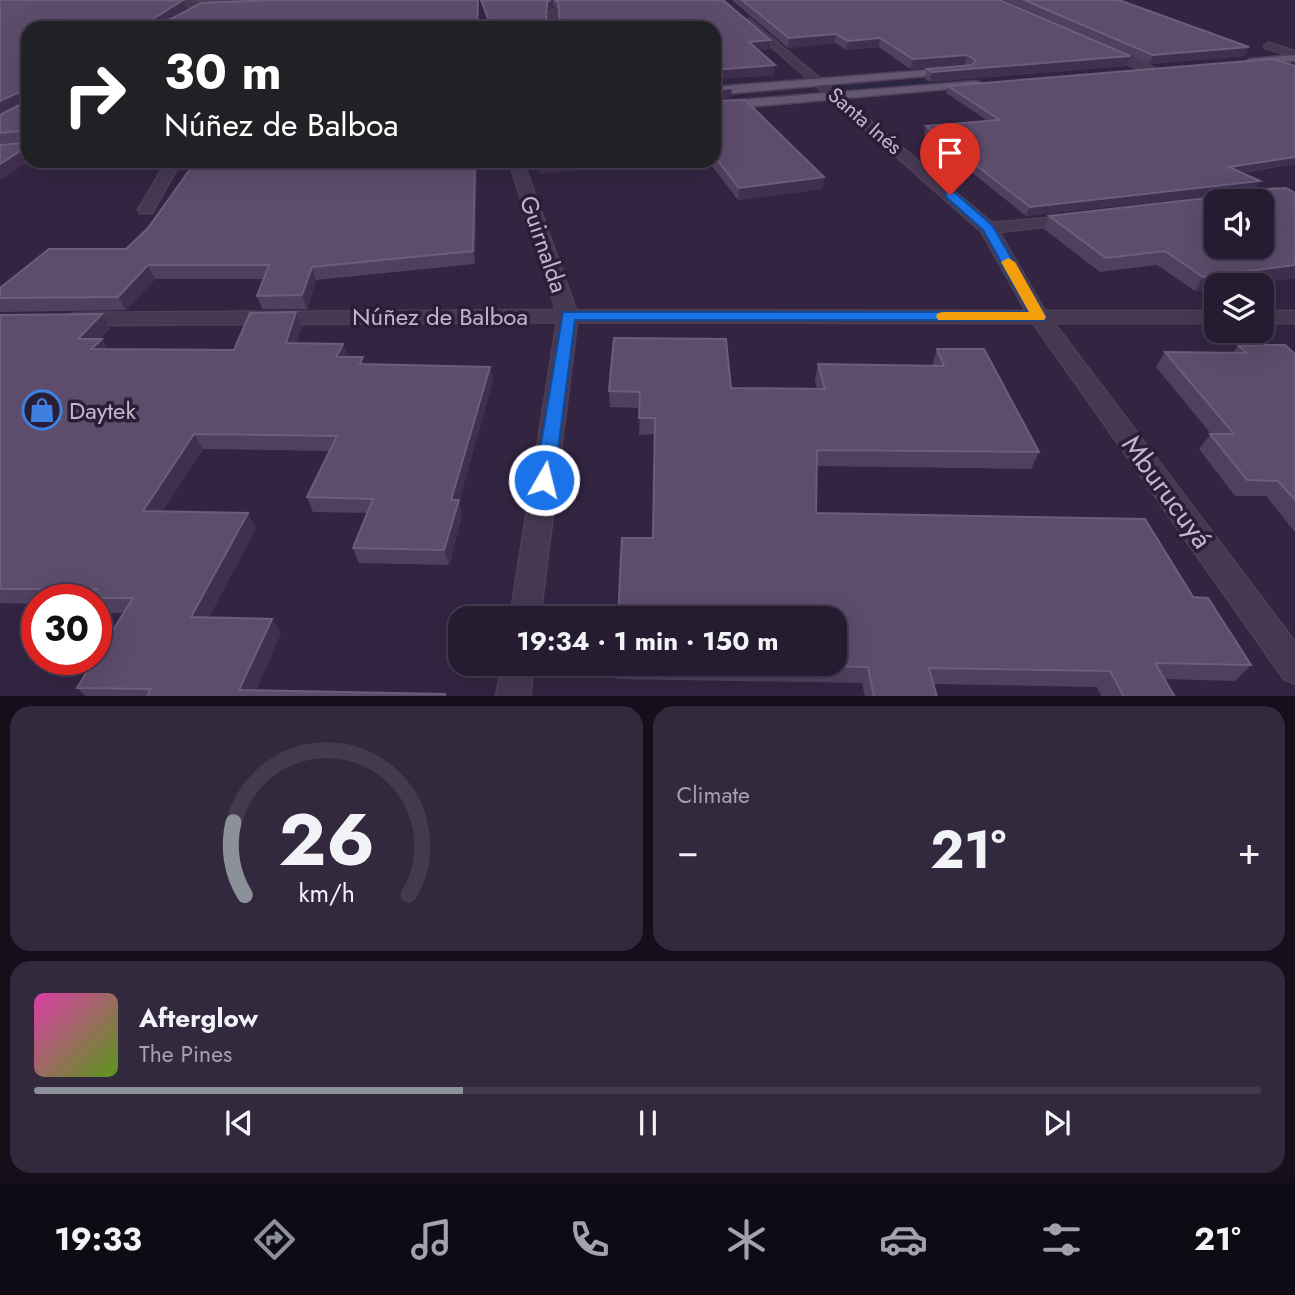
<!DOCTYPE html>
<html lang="en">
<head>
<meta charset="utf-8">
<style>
	:root { --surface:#261c32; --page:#32293e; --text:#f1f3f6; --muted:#a4a1ac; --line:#423a4d; --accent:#8c9099 }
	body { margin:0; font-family:Jost,sans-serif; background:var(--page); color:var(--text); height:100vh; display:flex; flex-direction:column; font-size:26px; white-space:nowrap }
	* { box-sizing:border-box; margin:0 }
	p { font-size:23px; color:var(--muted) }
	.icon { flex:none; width:38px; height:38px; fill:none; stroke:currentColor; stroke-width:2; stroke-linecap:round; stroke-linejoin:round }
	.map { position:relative; height:696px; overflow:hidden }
	.panel { display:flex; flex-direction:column; gap:10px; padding:10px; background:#150f1c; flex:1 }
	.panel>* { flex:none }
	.hud { position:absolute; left:21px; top:21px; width:700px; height:147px; border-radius:21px; box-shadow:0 7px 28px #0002,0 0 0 2px var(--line); background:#202124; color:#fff; overflow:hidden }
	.controls { position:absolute; left:1204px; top:189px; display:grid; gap:14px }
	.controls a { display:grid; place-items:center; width:70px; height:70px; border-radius:14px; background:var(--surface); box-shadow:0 7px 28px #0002,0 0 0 2px var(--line); font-size:35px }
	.speed { position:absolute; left:21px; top:584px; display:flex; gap:14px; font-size:35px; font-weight:700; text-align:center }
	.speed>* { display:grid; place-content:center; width:91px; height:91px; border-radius:50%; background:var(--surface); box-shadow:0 7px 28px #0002,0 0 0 2px var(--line); line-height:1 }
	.speed .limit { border:10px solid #d22; background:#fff; color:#111 }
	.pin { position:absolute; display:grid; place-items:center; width:60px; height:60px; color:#fff; margin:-72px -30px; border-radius:50% 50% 50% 0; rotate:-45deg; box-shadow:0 0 7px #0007 }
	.pin .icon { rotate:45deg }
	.me { position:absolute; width:77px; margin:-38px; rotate:8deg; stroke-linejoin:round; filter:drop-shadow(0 0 5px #0008) }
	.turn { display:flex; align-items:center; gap:24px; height:147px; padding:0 28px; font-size:32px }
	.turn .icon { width:91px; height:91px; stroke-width:2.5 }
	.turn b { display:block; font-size:49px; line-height:60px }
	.big { font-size:52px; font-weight:700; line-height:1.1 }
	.panel .tile { flex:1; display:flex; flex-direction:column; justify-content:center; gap:10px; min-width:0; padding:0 24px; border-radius:21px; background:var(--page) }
	.panel .dial { align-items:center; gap:0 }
	.dial svg { height:182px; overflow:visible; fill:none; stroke:var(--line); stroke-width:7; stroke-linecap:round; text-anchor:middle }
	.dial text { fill:var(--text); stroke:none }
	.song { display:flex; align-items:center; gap:21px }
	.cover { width:84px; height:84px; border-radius:10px; background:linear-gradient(135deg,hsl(320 70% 55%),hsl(90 70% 35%)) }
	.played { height:7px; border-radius:4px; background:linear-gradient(90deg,var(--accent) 35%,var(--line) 35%) }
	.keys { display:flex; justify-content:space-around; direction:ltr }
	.heat { display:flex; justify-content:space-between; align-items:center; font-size:38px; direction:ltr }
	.panel .tiles { flex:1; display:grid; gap:10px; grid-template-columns:1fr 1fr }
	.tile:last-child { grid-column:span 2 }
	.trip { position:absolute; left:448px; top:606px; width:399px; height:70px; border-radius:21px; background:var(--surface); box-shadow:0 7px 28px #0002,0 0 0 2px var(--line); font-weight:700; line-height:70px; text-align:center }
	.menu { display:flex; height:112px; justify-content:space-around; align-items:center; background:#0f0b14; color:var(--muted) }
	.menu .icon { width:49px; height:49px }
	.menu .current { color:var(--accent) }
	.menu b { font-size:32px; color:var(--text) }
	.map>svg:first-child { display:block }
	.green { fill:#282743 }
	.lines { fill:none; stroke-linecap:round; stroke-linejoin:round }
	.minor-casing { stroke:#4c4058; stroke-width:3 }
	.major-casing { stroke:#4c4058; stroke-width:3 }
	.minor { fill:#453952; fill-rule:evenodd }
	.major { fill:#645772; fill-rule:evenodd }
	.wall { fill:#513f60; fill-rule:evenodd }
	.shaded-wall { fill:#402f4f }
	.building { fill:#5d4c6c; stroke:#6d5c7b; stroke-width:2; fill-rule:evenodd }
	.route { fill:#1a73e8; stroke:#114b97; stroke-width:2 }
	.slow { fill:#f59e0b }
	.labels { text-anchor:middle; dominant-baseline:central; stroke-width:7; stroke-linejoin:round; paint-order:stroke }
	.far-street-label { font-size:21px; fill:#c2b6cc; stroke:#2a1e37 }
	.street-label { font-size:24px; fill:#c2b6cc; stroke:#2a1e37 }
	.poi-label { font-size:24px; fill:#c2b6cc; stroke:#2a1e37; text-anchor:start }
	.near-street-label { font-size:28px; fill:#c2b6cc; stroke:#2a1e37 }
</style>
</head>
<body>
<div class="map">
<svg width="1295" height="697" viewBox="0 0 1295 697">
	<rect width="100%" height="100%" fill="#332542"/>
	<!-- green -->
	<path class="green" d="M 1113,63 L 1123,67 L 850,90 L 841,87 Z"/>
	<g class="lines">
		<!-- minor casing -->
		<g class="minor-casing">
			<g id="minor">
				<path d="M 156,0 L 245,2 L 287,0 L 245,8 L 153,5 Z"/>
				<path d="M 553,9 L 557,12 L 559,28 L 549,28 L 549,12 Z"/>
				<path d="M 749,19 L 992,223 L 1082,215 L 1084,218 L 1082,221 L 1076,223 L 999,232 L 1045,311 L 1216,311 L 1216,323 L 1054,323 L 1295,642 L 1295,684 L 1284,679 L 1033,323 L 577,322 L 540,618 L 510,618 L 557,322 L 76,325 L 69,323 L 66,319 L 69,315 L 76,313 L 556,310 L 509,161 L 523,161 L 576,310 L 1026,311 L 981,231 L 746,24 L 744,22 Z"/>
				<path d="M 1269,43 L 1295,51 L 1295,57 L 1265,48 L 1264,46 Z"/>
				<path d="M 1103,47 L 1154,68 L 1156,70 L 1146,72 L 1099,52 L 1099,48 Z"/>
				<path d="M 167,161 L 181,161 L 152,213 L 140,213 L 138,210 Z"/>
				<rect x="1262" y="311" width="33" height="12"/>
				<path d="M 502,663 L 534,663 L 530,697 L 496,697 Z"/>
			</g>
		</g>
		<!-- major casing -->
		<g class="major-casing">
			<g id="major">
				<path d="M 1295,55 L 1295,61 L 1250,65 L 1245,62 L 1250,59 Z"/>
				<path d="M 955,68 L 961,71 L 959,73 L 714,95 L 714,87 Z"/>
				<path d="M 977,81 L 983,84 L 981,86 L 714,110 L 714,102 Z"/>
			</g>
		</g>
		<!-- minor -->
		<use href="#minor" class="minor"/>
		<!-- major -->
		<use href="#major" class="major"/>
	</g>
	<!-- wall -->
	<g class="wall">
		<path d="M 0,0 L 186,8 L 170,19 L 479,0 L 479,28 L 28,28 L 29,161 L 0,180 L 0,145 L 23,143 L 0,144 Z"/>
		<path d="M 480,0 L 724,0 L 770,40 L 770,49 L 758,50 L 774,75 L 718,79 L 718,84 L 714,85 L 714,28 L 490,28 ZM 553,6 L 559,10 L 560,21 L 547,21 L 547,10 Z"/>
		<path d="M 732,0 L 1000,0 L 1126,66 L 930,82 L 925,79 L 927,69 L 966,65 L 965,64 L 910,69 L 879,47 L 846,50 L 835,43 L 788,48 Z"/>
		<path d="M 1004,0 L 1119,0 L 1245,56 L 1149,64 Z"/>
		<path d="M 1295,66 L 1295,164 L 1242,173 L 1255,189 L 1295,278 L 1240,285 L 1216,285 L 1216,288 L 1195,291 L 1157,265 L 1100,272 L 1044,229 L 1049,216 L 1222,197 L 1224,194 L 1026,216 L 924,134 L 926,126 L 988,121 L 946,93 L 948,86 Z"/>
		<path d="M 714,101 L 824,177 L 822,189 L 738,200 L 708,161 L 714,161 Z"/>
		<path d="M 196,161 L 477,161 L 475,264 L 316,280 L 307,309 L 262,309 L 257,296 L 263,279 L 155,279 L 126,310 L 0,312 L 0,288 L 126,249 L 148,228 Z"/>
		<path d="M 537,161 L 592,161 L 588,161 L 589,168 L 541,174 Z"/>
		<path d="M 296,312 L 302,326 L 296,343 L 343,344 L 348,357 L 366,364 L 490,367 L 493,381 L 459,501 L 462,515 L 449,565 L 359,563 L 353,548 L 367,513 L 313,512 L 307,497 L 330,451 L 203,449 L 162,511 L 256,528 L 209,617 L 281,633 L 256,690 L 445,694 L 446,697 L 86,697 L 77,688 L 124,613 L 103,613 L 96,605 L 96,600 L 37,600 L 37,604 L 0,603 L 0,315 L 102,314 L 110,328 L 100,339 L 108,350 L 234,350 Z"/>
		<path d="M 1238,345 L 1295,354 L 1295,532 L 1266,496 L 1235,496 L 1199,449 L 1211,434 L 1156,367 L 1165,352 L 1233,353 Z"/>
		<path d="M 937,349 L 1039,452 L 1031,469 L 817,466 L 816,513 L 1193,597 L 1251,665 L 1235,681 L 1165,679 L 1175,697 L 1102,697 L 1097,687 L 933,684 L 937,697 L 865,697 L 862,683 L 616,679 L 615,663 L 653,538 L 655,434 L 639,435 L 640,408 L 610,407 L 609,391 L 731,388 L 817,389 L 815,380 L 818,364 L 932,366 Z"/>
	</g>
	<!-- shaded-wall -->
	<g class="shaded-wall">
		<path d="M 183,0 L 186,8 L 156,28 L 153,19 Z"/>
		<path d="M 478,0 L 479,0 L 479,28 L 477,28 Z"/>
		<path d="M 550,0 L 553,0 L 553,6 L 547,10 L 547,28 L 547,2 Z"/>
		<path d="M 836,34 L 835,43 L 788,48 L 789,38 Z"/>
		<path d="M 880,38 L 879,47 L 846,50 L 848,41 Z"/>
		<path d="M 770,40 L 770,49 L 748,52 L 749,42 Z"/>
		<path d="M 1249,47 L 1245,56 L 1149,64 L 1153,55 Z"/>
		<path d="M 967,55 L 965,64 L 910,69 L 913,59 Z"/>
		<path d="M 1130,56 L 1126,66 L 930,82 L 932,72 Z"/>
		<path d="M 775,65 L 774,75 L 718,79 L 718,84 L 714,85 L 714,70 Z"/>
		<path d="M 732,88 L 731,98 L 714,100 L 714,90 Z"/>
		<path d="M 24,90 L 28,101 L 0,115 L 0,101 Z"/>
		<path d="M 28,146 L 28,161 L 29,161 L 0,180 L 0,164 Z"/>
		<path d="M 1295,157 L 1295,164 L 1224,175 L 1229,167 Z"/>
		<path d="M 475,161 L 477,161 L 475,264 L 473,251 Z"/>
		<path d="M 550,161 L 592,161 L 588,161 L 589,168 L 541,174 L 540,162 Z"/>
		<path d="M 824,177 L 822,189 L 738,200 L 739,188 Z"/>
		<path d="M 1260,181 L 1255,190 L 1026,216 L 1030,207 Z"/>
		<path d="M 148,265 L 155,279 L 126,310 L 118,297 Z"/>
		<path d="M 1295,265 L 1295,278 L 1240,285 L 1216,285 L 1216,288 L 1195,291 L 1203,277 Z"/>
		<path d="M 312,267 L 316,280 L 307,309 L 302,295 Z"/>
		<path d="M 296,312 L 302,326 L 292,357 L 286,343 Z"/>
		<path d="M 102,314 L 110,328 L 87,353 L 78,339 Z"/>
		<path d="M 102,339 L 110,353 L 91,349 Z"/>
		<path d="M 343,344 L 348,358 L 336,357 Z"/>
		<path d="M 490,367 L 493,381 L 459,501 L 462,515 L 449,565 L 444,550 L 451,500 Z"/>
		<path d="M 194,434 L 203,449 L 153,526 L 143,511 Z"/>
		<path d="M 248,513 L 256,528 L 202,631 L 191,617 Z"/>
		<path d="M 272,619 L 281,633 L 253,697 L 239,690 Z"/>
	</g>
	<!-- building -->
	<g class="building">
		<path d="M 0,0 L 183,0 L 153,19 L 156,22 L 171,19 L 201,3 L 269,0 L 478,0 L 477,28 L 28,28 L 28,146 L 0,164 L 0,145 L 23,143 L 24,134 L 21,131 L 0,133 L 0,115 L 23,103 L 24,90 L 0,101 Z"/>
		<path d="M 481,0 L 550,0 L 547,2 L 546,21 L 560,21 L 558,2 L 555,0 L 723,0 L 770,40 L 749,42 L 775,65 L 714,70 L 714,28 L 492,28 Z"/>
		<path d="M 742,0 L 1000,0 L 1130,56 L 932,72 L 927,69 L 972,65 L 976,60 L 967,55 L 913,59 L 880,38 L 848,41 L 836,34 L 789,38 Z"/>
		<path d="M 1024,0 L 1119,0 L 1249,47 L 1153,55 Z"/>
		<path d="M 1273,59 L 1295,66 L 1295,157 L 1229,167 L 1260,181 L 1030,207 L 926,126 L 1000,120 L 948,86 Z"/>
		<path d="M 714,87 L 732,88 L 714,90 Z"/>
		<path d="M 745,100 L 824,177 L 739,188 L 714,156 L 714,101 Z"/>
		<path d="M 196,161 L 475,161 L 473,251 L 312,267 L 302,295 L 257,296 L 269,265 L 148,265 L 118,297 L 0,298 L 0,288 L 49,249 L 126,249 L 148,228 Z"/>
		<path d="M 1286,188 L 1295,193 L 1295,265 L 1203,277 L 1165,251 L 1106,258 L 1049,216 L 1224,196 L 1226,191 ZM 1216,201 L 1262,201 L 1262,247 L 1216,247 Z"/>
		<path d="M 296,312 L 286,343 L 343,344 L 336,357 L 363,357 L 360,364 L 490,367 L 451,500 L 459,500 L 444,550 L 353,548 L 373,499 L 307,497 L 337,436 L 194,434 L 143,511 L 248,513 L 191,617 L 272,619 L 239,690 L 445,694 L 445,697 L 147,697 L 151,689 L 77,688 L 94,660 L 96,660 L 96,657 L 133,598 L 90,598 L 97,589 L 0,589 L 0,315 L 102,314 L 78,339 L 102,339 L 91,349 L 234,350 L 250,313 Z"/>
		<path d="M 614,338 L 726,339 L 731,388 L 825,389 L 818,364 L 944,366 L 937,349 L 984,349 L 1039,452 L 817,450 L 816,513 L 1145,519 L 1193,597 L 1208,598 L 1251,665 L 1155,663 L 1175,697 L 1124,697 L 1110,671 L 929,668 L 937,697 L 874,697 L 868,667 L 637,663 L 835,663 L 835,618 L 618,618 L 622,538 L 653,538 L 655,418 L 639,418 L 640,392 L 609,391 Z"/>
		<path d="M 1238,345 L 1285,345 L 1295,354 L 1295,500 L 1278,481 L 1247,480 L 1210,434 L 1234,434 L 1165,352 L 1247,353 Z"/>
	</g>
	<!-- route -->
	<path class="route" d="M 946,192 L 954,192 L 992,225 L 1046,317 L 1044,320 L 575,320 L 554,480 L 551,486 L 544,488 L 538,486 L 535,480 L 563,312 L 1029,312 L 983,230 L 946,197 Z"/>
	<!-- slow -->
	<path class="slow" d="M 1008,258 L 1015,262 L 1046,317 L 1044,320 L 938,320 L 936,316 L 938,313 L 943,312 L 1029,312 L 1001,262 Z"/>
	<!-- icons -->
	<defs>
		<g id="shop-ring" transform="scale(2.0125)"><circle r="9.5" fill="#2a1e37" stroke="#3f7fe0" stroke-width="1.5"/><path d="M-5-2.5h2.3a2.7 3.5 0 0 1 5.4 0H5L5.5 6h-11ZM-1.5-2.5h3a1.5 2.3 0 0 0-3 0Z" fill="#3f7fe0"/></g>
	</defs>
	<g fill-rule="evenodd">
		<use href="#shop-ring" x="42" y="410"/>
	</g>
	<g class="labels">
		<!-- far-street labels -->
		<g class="far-street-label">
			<text transform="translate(865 121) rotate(41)">Santa Inés</text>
		</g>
		<!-- street labels -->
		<g class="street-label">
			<text transform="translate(544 244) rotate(71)">Guirnalda</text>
			<text x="440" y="316">Núñez de Balboa</text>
		</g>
		<!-- poi labels -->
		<g class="poi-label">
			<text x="69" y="410">Daytek</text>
		</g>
		<!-- near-street labels -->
		<g class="near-street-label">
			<text transform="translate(1167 492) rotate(54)">Mburucuyá</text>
		</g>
	</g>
</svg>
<div class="controls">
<a><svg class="icon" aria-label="sound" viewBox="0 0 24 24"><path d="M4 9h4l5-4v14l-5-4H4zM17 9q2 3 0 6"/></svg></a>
<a><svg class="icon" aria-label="layers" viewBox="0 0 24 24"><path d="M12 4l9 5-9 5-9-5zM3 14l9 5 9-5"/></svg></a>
</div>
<div class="speed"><div class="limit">30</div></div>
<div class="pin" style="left:950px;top:195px;background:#d93025"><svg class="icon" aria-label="arrive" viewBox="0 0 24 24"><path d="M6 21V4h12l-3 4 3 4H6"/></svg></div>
<svg class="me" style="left:544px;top:480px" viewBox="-20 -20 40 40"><circle r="17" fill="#1a73e8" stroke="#fff" stroke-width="3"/><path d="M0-11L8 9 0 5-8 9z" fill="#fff"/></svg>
<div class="trip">19:34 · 1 min · 150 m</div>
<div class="hud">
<div class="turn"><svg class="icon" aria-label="right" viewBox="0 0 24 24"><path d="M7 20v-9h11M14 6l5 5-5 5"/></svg><div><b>30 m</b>Núñez de Balboa</div></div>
</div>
</div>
<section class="panel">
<div class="tiles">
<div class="tile dial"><svg viewBox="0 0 100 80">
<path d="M14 69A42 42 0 1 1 86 69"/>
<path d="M14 69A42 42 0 0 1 9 37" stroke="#8c9099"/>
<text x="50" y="56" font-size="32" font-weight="700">26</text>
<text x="50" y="72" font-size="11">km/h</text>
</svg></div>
<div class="tile"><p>Climate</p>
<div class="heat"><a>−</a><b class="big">21°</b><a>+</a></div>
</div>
<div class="tile">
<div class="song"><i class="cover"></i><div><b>Afterglow</b><p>The Pines</p></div></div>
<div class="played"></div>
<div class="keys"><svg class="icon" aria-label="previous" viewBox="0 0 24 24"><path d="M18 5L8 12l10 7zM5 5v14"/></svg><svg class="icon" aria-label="pause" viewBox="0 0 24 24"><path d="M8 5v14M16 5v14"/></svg><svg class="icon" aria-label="next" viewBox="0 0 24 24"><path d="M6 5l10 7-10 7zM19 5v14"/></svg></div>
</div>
</div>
</section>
<nav class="menu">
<b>19:33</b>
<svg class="icon current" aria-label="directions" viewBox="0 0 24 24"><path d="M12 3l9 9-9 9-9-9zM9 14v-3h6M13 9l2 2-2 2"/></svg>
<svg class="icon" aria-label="music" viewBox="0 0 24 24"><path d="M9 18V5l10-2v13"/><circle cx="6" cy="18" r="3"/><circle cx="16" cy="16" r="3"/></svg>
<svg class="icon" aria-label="phone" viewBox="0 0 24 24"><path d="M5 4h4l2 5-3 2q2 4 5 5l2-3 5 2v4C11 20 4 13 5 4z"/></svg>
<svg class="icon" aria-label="climate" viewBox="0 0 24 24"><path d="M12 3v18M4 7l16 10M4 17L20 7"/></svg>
<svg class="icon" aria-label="car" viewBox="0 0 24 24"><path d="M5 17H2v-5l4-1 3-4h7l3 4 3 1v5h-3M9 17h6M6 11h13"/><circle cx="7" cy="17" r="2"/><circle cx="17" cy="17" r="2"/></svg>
<svg class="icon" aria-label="filters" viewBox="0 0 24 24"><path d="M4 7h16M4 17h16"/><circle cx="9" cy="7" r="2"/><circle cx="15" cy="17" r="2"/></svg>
<b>21°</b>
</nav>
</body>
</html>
